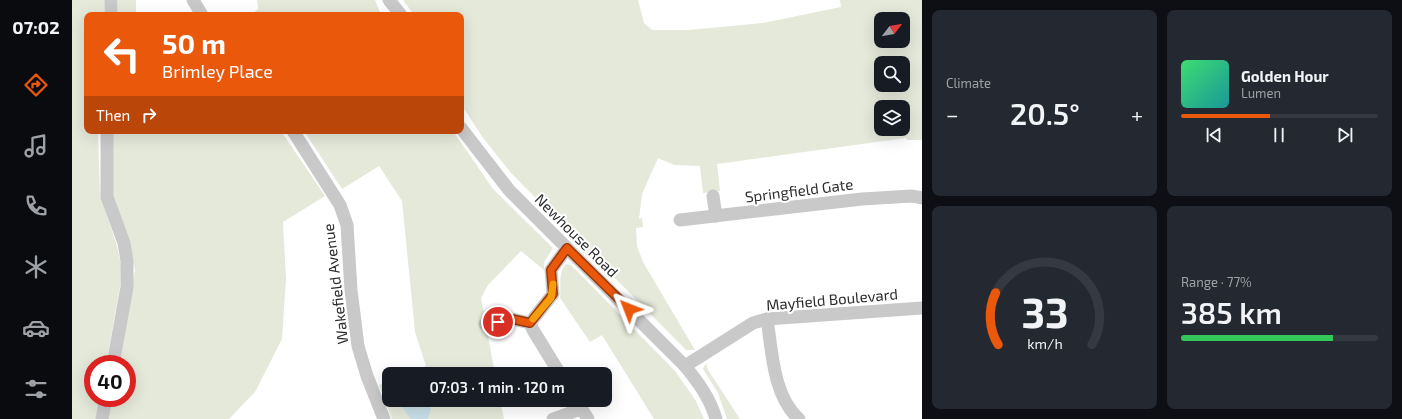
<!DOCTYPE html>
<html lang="en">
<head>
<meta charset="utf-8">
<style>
	:root { --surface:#171b24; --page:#242831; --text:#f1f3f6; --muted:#9ea1a6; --line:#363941; --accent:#ea580c }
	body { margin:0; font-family:"Exo 2",sans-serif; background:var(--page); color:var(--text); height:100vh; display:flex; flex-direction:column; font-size:15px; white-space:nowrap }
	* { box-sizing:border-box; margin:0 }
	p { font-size:13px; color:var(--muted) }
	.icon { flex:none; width:22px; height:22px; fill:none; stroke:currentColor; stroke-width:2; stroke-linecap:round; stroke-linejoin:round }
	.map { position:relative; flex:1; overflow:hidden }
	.drawer { display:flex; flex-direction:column; gap:10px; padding:10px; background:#0d0f14; width:480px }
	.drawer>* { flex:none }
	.top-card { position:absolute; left:12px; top:12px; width:380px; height:122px; border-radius:8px; box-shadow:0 4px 16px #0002; background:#ea580c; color:#fff; overflow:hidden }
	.needle { width:26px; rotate:59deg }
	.buttons { position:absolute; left:802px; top:12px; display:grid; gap:8px }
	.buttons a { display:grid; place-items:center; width:36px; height:36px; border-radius:8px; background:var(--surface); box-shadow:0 4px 16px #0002; font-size:20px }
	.speed { position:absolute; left:12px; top:355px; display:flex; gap:8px; font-size:20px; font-weight:700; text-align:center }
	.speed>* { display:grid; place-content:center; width:52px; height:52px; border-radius:50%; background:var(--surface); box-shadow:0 4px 16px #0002; line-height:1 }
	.speed .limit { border:6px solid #d22; background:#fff; color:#111 }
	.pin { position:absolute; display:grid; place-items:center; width:34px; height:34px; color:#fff; margin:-17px; border:2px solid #fff; border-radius:50%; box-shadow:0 1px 4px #0007 }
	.me { position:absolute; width:44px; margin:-22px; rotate:315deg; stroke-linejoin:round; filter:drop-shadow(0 0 3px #0008) }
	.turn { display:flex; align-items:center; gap:14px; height:84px; padding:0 12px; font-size:18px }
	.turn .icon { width:52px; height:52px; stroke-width:2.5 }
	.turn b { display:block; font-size:28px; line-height:34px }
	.then { display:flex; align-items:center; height:38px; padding:0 12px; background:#0003; gap:8px; font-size:15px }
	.big { font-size:30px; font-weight:600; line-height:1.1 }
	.drawer .tile { flex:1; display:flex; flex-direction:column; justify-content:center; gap:6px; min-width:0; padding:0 14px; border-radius:8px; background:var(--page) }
	.drawer .dial { align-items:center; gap:0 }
	.dial svg { height:104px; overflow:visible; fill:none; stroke:var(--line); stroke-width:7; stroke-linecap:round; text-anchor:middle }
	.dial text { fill:var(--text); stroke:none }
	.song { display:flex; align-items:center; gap:12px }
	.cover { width:48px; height:48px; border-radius:6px; background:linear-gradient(135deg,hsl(140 70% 55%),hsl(180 70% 35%)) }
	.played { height:4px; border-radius:2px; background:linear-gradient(90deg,var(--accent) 45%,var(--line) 45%) }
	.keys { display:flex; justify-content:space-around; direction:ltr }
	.heat { display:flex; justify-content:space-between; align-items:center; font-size:22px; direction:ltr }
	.charge { height:6px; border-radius:3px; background:linear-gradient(90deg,#34c759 77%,var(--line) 0) }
	.drawer .tiles { flex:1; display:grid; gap:10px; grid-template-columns:repeat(2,1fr) }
	.trip { position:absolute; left:310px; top:367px; width:230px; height:40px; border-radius:8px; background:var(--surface); box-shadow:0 4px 16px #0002; font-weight:600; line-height:40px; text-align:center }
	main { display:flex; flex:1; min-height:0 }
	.tab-bar { display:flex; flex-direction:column; width:72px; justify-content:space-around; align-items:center; background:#090b0e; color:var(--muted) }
	.tab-bar .icon { width:28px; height:28px }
	.tab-bar .on { color:var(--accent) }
	.tab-bar b { font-size:18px; color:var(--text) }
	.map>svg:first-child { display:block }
	.green { fill:#e4e9da; fill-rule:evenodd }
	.water { fill:#c7dfe9 }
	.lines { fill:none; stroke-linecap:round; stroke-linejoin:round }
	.minor { stroke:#c9c9c9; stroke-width:13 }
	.route-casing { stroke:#983908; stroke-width:10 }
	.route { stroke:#ea580c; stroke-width:7 }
	.slow { stroke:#f59e0b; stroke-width:7 }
	.labels { text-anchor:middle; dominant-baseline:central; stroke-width:4; stroke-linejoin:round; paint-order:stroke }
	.street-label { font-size:15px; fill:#2c2c2c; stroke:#fff }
</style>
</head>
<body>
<main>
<nav class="tab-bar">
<b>07:02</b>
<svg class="icon on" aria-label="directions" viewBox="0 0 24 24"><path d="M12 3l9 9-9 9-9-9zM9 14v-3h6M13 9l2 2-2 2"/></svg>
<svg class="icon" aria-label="music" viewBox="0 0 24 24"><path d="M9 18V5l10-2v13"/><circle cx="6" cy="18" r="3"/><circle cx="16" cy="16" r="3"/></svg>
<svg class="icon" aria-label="phone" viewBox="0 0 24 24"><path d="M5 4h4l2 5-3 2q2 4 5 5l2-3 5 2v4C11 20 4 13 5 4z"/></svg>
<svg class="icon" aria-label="climate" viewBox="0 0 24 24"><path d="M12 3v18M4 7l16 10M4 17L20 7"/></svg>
<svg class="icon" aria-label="car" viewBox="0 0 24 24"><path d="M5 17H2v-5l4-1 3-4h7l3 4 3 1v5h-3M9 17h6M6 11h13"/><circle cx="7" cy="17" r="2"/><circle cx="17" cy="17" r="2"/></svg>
<svg class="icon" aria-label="filters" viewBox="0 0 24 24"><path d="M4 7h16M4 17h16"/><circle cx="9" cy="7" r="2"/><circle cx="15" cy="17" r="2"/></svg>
</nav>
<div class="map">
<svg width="850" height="419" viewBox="0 0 850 419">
	<rect width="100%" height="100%" fill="#fff"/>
	<!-- green -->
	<g class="green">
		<path d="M 0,0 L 33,0 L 32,15 L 15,15 L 15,131 L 26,131 L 28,195 L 45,246 L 49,265 L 48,287 L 34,364 L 21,364 L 21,398 L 28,398 L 24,419 L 0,419 Z"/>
		<path d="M 46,0 L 64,0 L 64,15 L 45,15 Z"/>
		<path d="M 185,0 L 303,0 L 309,15 L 178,15 L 186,9 Z"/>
		<path d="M 331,0 L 566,0 L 572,23 L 580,30 L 617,30 L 691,23 L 769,7 L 768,0 L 850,0 L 850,140 L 835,140 L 834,138 L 645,164 L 648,191 L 631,193 L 628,166 L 602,165 L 586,158 L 570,194 L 567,219 L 570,218 L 571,227 L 564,228 L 565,246 L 571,262 L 623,350 L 614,350 L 440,174 L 411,138 L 389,104 L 389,15 L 342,15 ZM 809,19 L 831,19 L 831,41 L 809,41 ZM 809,63 L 831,63 L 831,85 L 809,85 ZM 809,107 L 831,107 L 831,129 L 809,129 Z"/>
		<path d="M 40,131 L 209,131 L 253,196 L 211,222 L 214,279 L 210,339 L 183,392 L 157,419 L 34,419 L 38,398 L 55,398 L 55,364 L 45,364 L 63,270 L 57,241 L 38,187 Z"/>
		<path d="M 232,131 L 381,131 L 421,189 L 481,248 L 472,262 L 472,270 L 449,251 L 416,285 L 409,298 L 423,374 L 335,374 L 354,366 L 343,332 L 330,201 L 307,166 L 270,189 Z"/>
		<path d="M 494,264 L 499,265 L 603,371 L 624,401 L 632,419 L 582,419 L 530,335 L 518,342 L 488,298 C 490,285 485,275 494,264 Z"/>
		<path d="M 634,363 L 636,370 L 668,419 L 655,419 L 646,393 L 631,369 Z"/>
		<path d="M 317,381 L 317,400 L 428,400 L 432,419 L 320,419 L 307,385 Z"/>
	</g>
	<!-- water -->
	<path class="water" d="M 325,400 L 353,400 L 359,409 L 356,419 L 339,419 Z"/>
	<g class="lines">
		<!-- minor -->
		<g class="minor">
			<path d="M 121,0 L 130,15"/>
			<path d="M 317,0 L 329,15"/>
			<path d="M 39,15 L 39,0"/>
			<path d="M 389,128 L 437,190 L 613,366 C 626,382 638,398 644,419"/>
			<path d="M 35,131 L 35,197 L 52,243 L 55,261 L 55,287 L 41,364"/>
			<path d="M 221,131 L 268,205 L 275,225 L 279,290 L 286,346 L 295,376 L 312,419"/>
			<path d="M 641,196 L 644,216"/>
			<path d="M 608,220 L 790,199 L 840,196 L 850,198"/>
			<path d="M 695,319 C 700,351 701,396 727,419"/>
			<path d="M 413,324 L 440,319 L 458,323"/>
			<path d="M 613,366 L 681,323 L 695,319 L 850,308"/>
			<path d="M 488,374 L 461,330 L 458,323 L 481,294 L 479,270 L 495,248"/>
			<path d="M 504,400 L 516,419"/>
			<path d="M 30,419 L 34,398"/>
			<path d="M 481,419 L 509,409"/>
		</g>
	</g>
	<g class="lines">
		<!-- route casing -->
		<g class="route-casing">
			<path id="route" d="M 426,322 L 440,319 L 458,323 L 481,294 L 479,270 L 495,248 L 557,309"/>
		</g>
		<!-- route -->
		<use href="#route" class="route"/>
		<!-- slow -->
		<path class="slow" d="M 461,319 L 479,298 L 481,284"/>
	</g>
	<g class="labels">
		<!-- street labels -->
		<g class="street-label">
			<text transform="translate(727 190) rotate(-7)">Springfield Gate</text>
			<text transform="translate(505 235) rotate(45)">Newhouse Road</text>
			<text transform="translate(263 284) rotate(-97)">Wakefield Avenue</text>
			<text transform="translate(760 299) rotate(-5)">Mayfield Boulevard</text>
		</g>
	</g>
</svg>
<div class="buttons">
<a><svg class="needle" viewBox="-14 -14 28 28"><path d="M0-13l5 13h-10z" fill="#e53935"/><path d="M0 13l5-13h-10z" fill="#9ea1a6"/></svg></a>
<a><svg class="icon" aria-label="search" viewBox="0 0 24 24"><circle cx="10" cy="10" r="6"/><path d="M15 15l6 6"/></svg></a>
<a><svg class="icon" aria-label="layers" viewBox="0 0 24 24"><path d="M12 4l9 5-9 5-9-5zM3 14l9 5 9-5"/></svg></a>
</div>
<div class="speed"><div class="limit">40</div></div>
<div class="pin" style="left:426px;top:322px;background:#d93025"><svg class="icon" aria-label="arrive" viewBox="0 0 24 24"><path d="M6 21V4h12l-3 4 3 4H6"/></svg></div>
<svg class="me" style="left:557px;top:309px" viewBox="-20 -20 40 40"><path d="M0-17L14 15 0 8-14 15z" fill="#ea580c" stroke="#fff" stroke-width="4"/></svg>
<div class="trip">07:03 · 1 min · 120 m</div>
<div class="top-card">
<div class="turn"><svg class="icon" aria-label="left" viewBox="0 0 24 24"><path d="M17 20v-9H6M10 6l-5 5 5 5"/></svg><div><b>50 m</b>Brimley Place</div></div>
<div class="then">Then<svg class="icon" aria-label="right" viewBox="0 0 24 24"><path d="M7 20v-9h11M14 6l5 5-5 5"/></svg></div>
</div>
</div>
<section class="drawer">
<div class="tiles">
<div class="tile"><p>Climate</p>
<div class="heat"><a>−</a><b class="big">20.5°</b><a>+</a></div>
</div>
<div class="tile">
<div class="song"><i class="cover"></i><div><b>Golden Hour</b><p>Lumen</p></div></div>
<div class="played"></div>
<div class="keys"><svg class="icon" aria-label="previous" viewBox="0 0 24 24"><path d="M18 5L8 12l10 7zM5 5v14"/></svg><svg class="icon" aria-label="pause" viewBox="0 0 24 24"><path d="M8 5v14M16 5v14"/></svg><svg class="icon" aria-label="next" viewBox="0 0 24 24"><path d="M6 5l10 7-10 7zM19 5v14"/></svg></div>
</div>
<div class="tile dial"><svg viewBox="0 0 100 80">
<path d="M14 69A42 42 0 1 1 86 69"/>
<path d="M14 69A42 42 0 0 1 12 29" stroke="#ea580c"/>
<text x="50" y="56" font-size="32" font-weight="700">33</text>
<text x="50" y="72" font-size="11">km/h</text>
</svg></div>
<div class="tile"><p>Range · 77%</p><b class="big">385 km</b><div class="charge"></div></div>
</div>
</section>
</main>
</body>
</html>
